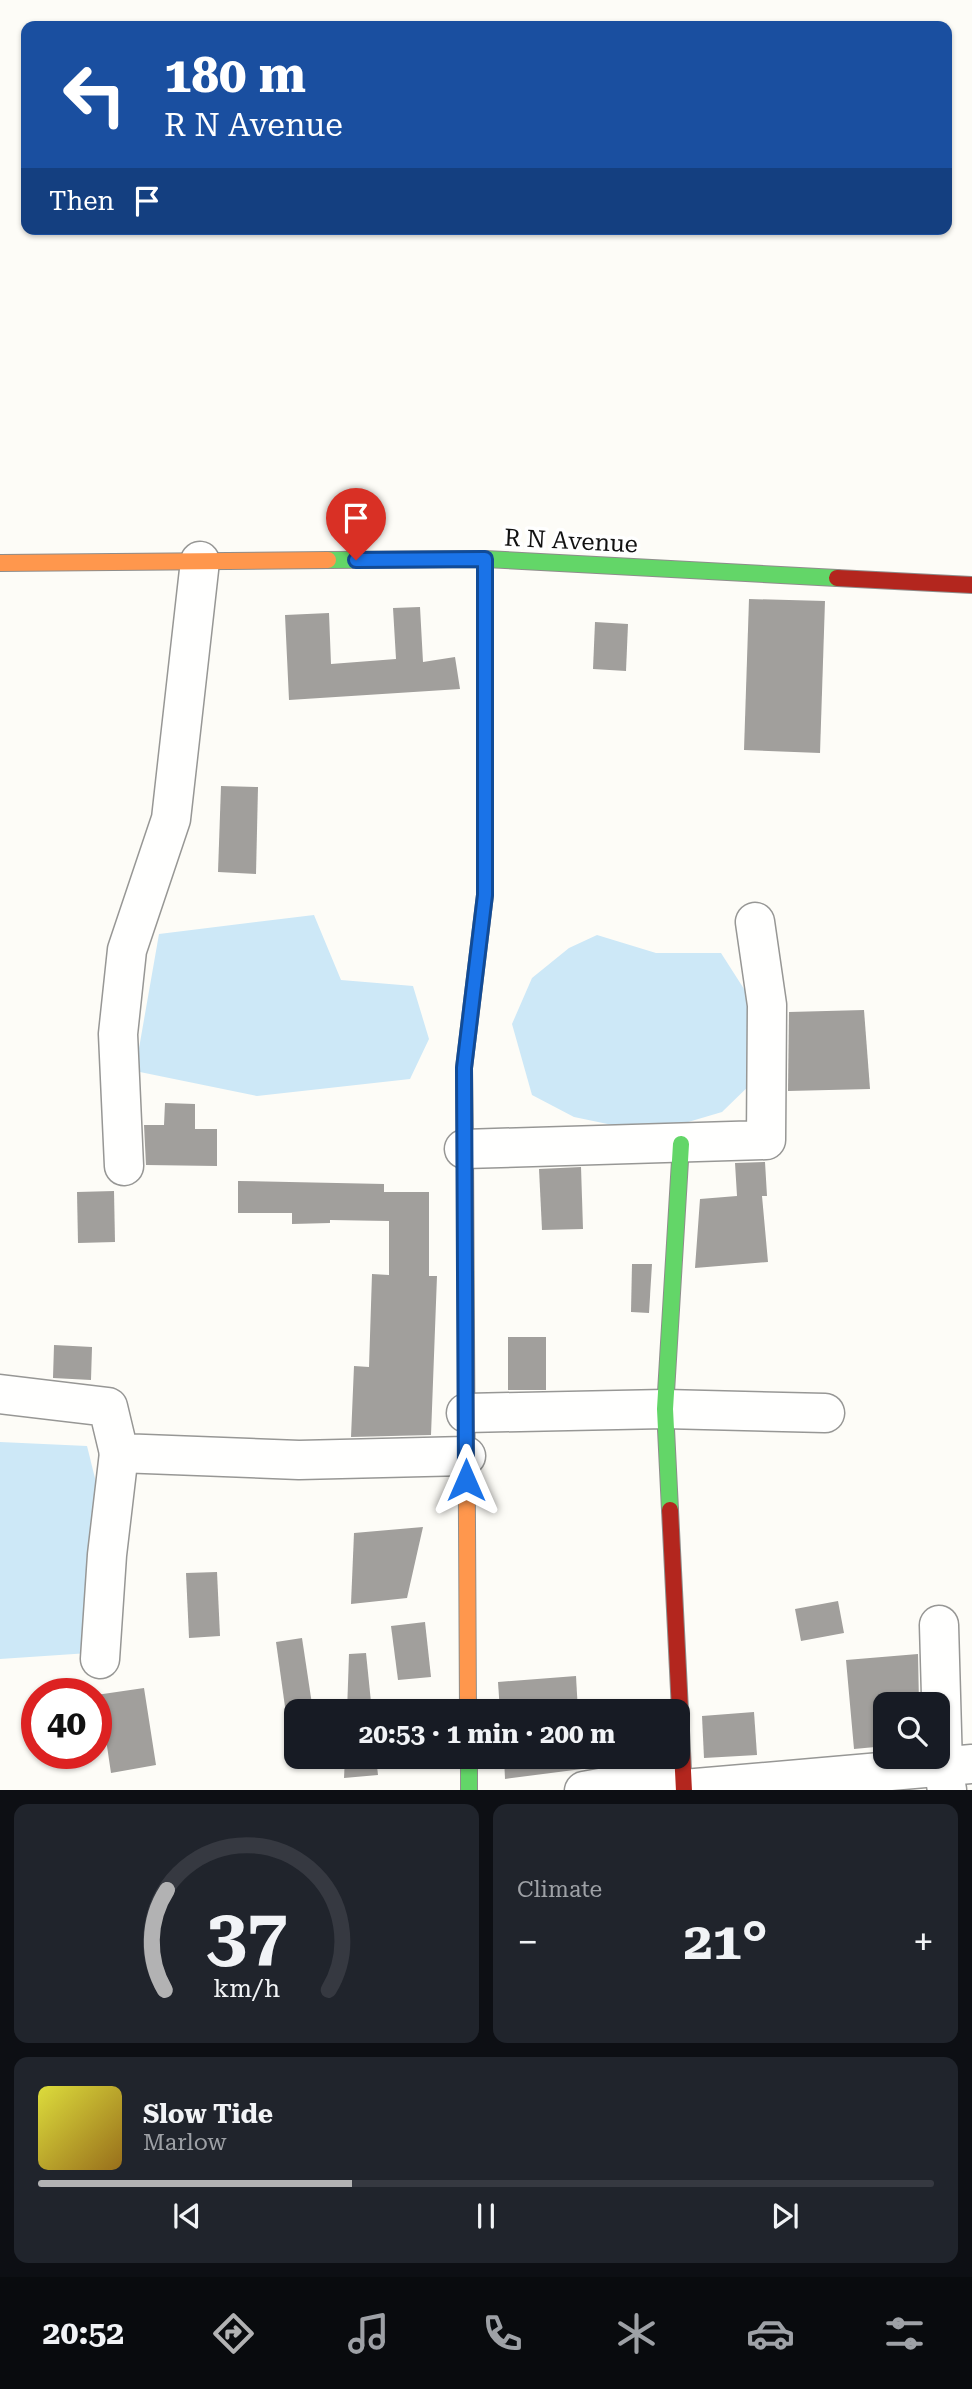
<!DOCTYPE html>
<html lang="en">
<head>
<meta charset="utf-8">
<style>
	:root { --surface:#171b24; --page:#20242c; --text:#f1f3f6; --muted:#9ea1a6; --line:#363941; --accent:#b2b2b3 }
	body { margin:0; font-family:"Roboto Serif",serif; background:var(--page); color:var(--text); height:100vh; display:flex; flex-direction:column; font-size:26px; white-space:nowrap }
	* { box-sizing:border-box; margin:0 }
	p { font-size:23px; color:var(--muted) }
	.icon { flex:none; width:38px; height:38px; fill:none; stroke:currentColor; stroke-width:2; stroke-linecap:round; stroke-linejoin:round }
	.map { position:relative; height:1790px; overflow:hidden }
	.details { display:flex; flex-direction:column; gap:14px; padding:14px; background:#0d0f14; flex:1 }
	.details>* { flex:none }
	.top-card { position:absolute; left:21px; top:21px; width:931px; height:214px; border-radius:14px; box-shadow:0 2px 5px #0004; background:#1a4fa0; color:#fff; overflow:hidden }
	.tools { position:absolute; left:873px; top:1692px; display:grid; gap:14px }
	.tools a { display:grid; place-items:center; width:77px; height:77px; border-radius:14px; background:var(--surface); box-shadow:0 2px 5px #0004; font-size:35px }
	.speed { position:absolute; left:21px; top:1678px; display:flex; gap:14px; font-size:35px; font-weight:700; text-align:center }
	.speed>* { display:grid; place-content:center; width:91px; height:91px; border-radius:50%; background:var(--surface); box-shadow:0 2px 5px #0004; line-height:1 }
	.speed .limit { border:10px solid #d22; background:#fff; color:#111 }
	.pin { position:absolute; display:grid; place-items:center; width:60px; height:60px; color:#fff; margin:-72px -30px; border-radius:50% 50% 50% 0; rotate:-45deg; box-shadow:0 0 7px #0007 }
	.pin .icon { rotate:45deg }
	.me { position:absolute; width:77px; margin:-38px; rotate:0deg; stroke-linejoin:round; filter:drop-shadow(0 0 5px #0008) }
	.turn { display:flex; align-items:center; gap:24px; height:147px; padding:0 28px; font-size:32px }
	.turn .icon { width:91px; height:91px; stroke-width:2.5 }
	.turn b { display:block; font-size:49px; line-height:60px }
	.then { display:flex; align-items:center; height:66px; padding:0 28px; background:#0003; gap:14px; font-size:26px }
	.big { font-size:52px; font-weight:700; line-height:1.1 }
	.details .tile { flex:1; display:flex; flex-direction:column; justify-content:center; gap:10px; min-width:0; padding:0 24px; border-radius:14px; background:var(--page) }
	.details .dial { align-items:center; gap:0 }
	.dial svg { height:182px; overflow:visible; fill:none; stroke:var(--line); stroke-width:7; stroke-linecap:round; text-anchor:middle }
	.dial text { fill:var(--text); stroke:none }
	.song { display:flex; align-items:center; gap:21px }
	.cover { width:84px; height:84px; border-radius:10px; background:linear-gradient(135deg,hsl(60 70% 55%),hsl(40 70% 35%)) }
	.played { height:7px; border-radius:4px; background:linear-gradient(90deg,var(--accent) 35%,var(--line) 35%) }
	.keys { display:flex; justify-content:space-around; direction:ltr }
	.heat { display:flex; justify-content:space-between; align-items:center; font-size:38px; direction:ltr }
	.details .tiles { flex:1; display:grid; gap:14px; grid-template-columns:1fr 1fr }
	.tile:last-child { grid-column:span 2 }
	.trip { position:absolute; left:284px; top:1699px; width:406px; height:70px; border-radius:14px; background:var(--surface); box-shadow:0 2px 5px #0004; font-weight:700; line-height:70px; text-align:center }
	.menu { display:flex; height:112px; justify-content:space-around; align-items:center; background:#090b0e; color:var(--muted) }
	.menu .icon { width:49px; height:49px }
	.menu .on { color:var(--accent) }
	.menu b { font-size:32px; color:var(--text) }
	.map>svg:first-child { display:block }
	.water { fill:#cde8f7 }
	.building { fill:#a19f9c }
	.lines { fill:none; stroke-linecap:round; stroke-linejoin:round }
	.street-casing { stroke:#979795; stroke-width:41 }
	.fast-casing { stroke:#8e8d8b; stroke-width:18 }
	.slow-casing { stroke:#8e8d8b; stroke-width:18 }
	.jam-casing { stroke:#8e8d8b; stroke-width:18 }
	.street { stroke:#fffffe; stroke-width:38 }
	.fast { stroke:#63d668; stroke-width:16 }
	.slow { stroke:#ff974d; stroke-width:16 }
	.jam { stroke:#b3261e; stroke-width:16 }
	.route-casing { stroke:#114b97; stroke-width:18 }
	.route { stroke:#1a73e8; stroke-width:12 }
	.labels { text-anchor:middle; dominant-baseline:central; stroke-width:7; stroke-linejoin:round; paint-order:stroke }
	.street-label { font-size:24px; fill:#111; stroke:#fff }
</style>
</head>
<body>
<div class="map">
<svg width="972" height="1791" viewBox="0 0 972 1791">
	<rect width="100%" height="100%" fill="#fdfcf7"/>
	<!-- water -->
	<g class="water">
		<path d="M 314,915 L 341,980 L 413,986 L 429,1039 L 410,1079 L 257,1096 L 135,1071 L 159,934 Z"/>
		<path d="M 597,935 L 656,953 L 721,953 L 753,1003 L 758,1077 L 722,1112 L 651,1133 L 574,1117 L 532,1095 L 512,1024 L 532,978 L 569,948 Z"/>
		<path d="M 0,1442 L 87,1446 L 116,1563 L 89,1653 L 0,1659 Z"/>
	</g>
	<!-- building -->
	<g class="building">
		<path d="M 749,599 L 825,601 L 820,753 L 744,750 Z"/>
		<path d="M 420,607 L 423,662 L 455,657 L 460,689 L 289,700 L 285,615 L 329,613 L 331,664 L 396,659 L 393,608 Z"/>
		<path d="M 595,622 L 628,624 L 626,671 L 593,669 Z"/>
		<path d="M 221,786 L 258,787 L 256,874 L 218,872 Z"/>
		<path d="M 864,1010 L 870,1089 L 788,1091 L 789,1012 Z"/>
		<path d="M 165,1103 L 195,1104 L 195,1129 L 217,1129 L 217,1166 L 146,1165 L 144,1125 L 164,1125 Z"/>
		<path d="M 765,1162 L 767,1196 L 762,1196 L 768,1262 L 695,1268 L 700,1199 L 737,1196 L 735,1163 Z"/>
		<path d="M 581,1167 L 583,1229 L 542,1230 L 539,1169 Z"/>
		<path d="M 238,1181 L 384,1184 L 384,1192 L 429,1192 L 429,1276 L 437,1276 L 431,1435 L 351,1437 L 354,1366 L 369,1367 L 372,1274 L 389,1275 L 389,1221 L 330,1220 L 330,1223 L 292,1224 L 292,1213 L 238,1213 Z"/>
		<path d="M 114,1191 L 115,1242 L 78,1243 L 77,1192 Z"/>
		<path d="M 632,1264 L 652,1264 L 649,1313 L 631,1312 Z"/>
		<rect x="508" y="1337" width="38" height="53"/>
		<path d="M 54,1345 L 92,1347 L 91,1380 L 53,1378 Z"/>
		<path d="M 423,1527 L 407,1598 L 351,1604 L 354,1533 Z"/>
		<path d="M 217,1572 L 220,1636 L 189,1638 L 186,1573 Z"/>
		<path d="M 838,1601 L 844,1633 L 801,1641 L 795,1609 Z"/>
		<path d="M 425,1622 L 431,1677 L 398,1680 L 391,1626 Z"/>
		<path d="M 302,1638 L 313,1711 L 286,1714 L 276,1642 Z"/>
		<path d="M 366,1653 L 372,1712 L 347,1712 L 349,1654 Z"/>
		<path d="M 918,1654 L 919,1704 L 886,1704 L 886,1746 L 854,1749 L 846,1660 Z"/>
		<path d="M 576,1676 L 578,1712 L 500,1712 L 498,1682 Z"/>
		<path d="M 144,1688 L 156,1765 L 111,1773 L 104,1726 L 96,1728 L 96,1695 Z"/>
		<path d="M 754,1712 L 757,1755 L 704,1758 L 702,1716 Z"/>
		<path d="M 345,1757 L 376,1757 L 378,1775 L 344,1778 Z"/>
		<path d="M 504,1757 L 581,1757 L 582,1769 L 505,1779 Z"/>
	</g>
	<g class="lines">
		<!-- street casing -->
		<g class="street-casing">
			<g id="street">
				<path d="M 464,1149 L 766,1140 L 767,1005 L 755,922"/>
				<path d="M 124,1166 L 118,1034 L 127,950 L 171,819 L 200,561"/>
				<path d="M 0,1394 L 108,1407 L 119,1453 L 299,1460 L 466,1456"/>
				<path d="M 466,1413 L 665,1409 L 825,1413"/>
				<path d="M 939,1625 L 943,1767 L 947,1790"/>
				<path d="M 100,1659 L 107,1555 L 119,1453"/>
				<path d="M 584,1791 L 655,1778 L 684,1789 L 972,1764"/>
			</g>
		</g>
		<!-- fast casing -->
		<g class="fast-casing">
			<g id="fast">
				<path d="M 328,560 L 485,559 L 837,578"/>
				<path d="M 465,1150 L 464,1068 L 485,895 L 485,559"/>
				<path d="M 670,1510 L 665,1409 L 681,1144"/>
				<path d="M 469,1757 L 469,1791"/>
			</g>
		</g>
		<!-- slow casing -->
		<g class="slow-casing">
			<g id="slow">
				<path d="M 0,563 L 328,560"/>
				<path d="M 465,1150 L 468,1712"/>
			</g>
		</g>
		<!-- jam casing -->
		<g class="jam-casing">
			<g id="jam">
				<path d="M 837,578 L 972,585"/>
				<path d="M 670,1510 L 684,1791"/>
			</g>
		</g>
		<!-- street -->
		<use href="#street" class="street"/>
		<!-- fast -->
		<use href="#fast" class="fast"/>
		<!-- slow -->
		<use href="#slow" class="slow"/>
		<!-- jam -->
		<use href="#jam" class="jam"/>
	</g>
	<g class="lines">
		<!-- route casing -->
		<g class="route-casing">
			<path id="route" d="M 356,560 L 485,559 L 485,895 L 464,1068 L 466,1480"/>
		</g>
		<!-- route -->
		<use href="#route" class="route"/>
	</g>
	<g class="labels">
		<!-- street labels -->
		<g class="street-label">
			<text transform="translate(571 541) rotate(3)">R N Avenue</text>
		</g>
	</g>
</svg>
<div class="tools">
<a><svg class="icon" aria-label="search" viewBox="0 0 24 24"><circle cx="10" cy="10" r="6"/><path d="M15 15l6 6"/></svg></a>
</div>
<div class="speed"><div class="limit">40</div></div>
<div class="pin" style="left:356px;top:560px;background:#d93025"><svg class="icon" aria-label="arrive" viewBox="0 0 24 24"><path d="M6 21V4h12l-3 4 3 4H6"/></svg></div>
<svg class="me" style="left:466px;top:1480px" viewBox="-20 -20 40 40"><path d="M0-17L14 15 0 8-14 15z" fill="#1a73e8" stroke="#fff" stroke-width="4"/></svg>
<div class="trip">20:53 · 1 min · 200 m</div>
<div class="top-card">
<div class="turn"><svg class="icon" aria-label="left" viewBox="0 0 24 24"><path d="M17 20v-9H6M10 6l-5 5 5 5"/></svg><div><b>180 m</b>R N Avenue</div></div>
<div class="then">Then<svg class="icon" aria-label="arrive" viewBox="0 0 24 24"><path d="M6 21V4h12l-3 4 3 4H6"/></svg></div>
</div>
</div>
<section class="details">
<div class="tiles">
<div class="tile dial"><svg viewBox="0 0 100 80">
<path d="M14 69A42 42 0 1 1 86 69"/>
<path d="M14 69A42 42 0 0 1 15 25" stroke="#b2b2b3"/>
<text x="50" y="56" font-size="32" font-weight="700">37</text>
<text x="50" y="72" font-size="11">km/h</text>
</svg></div>
<div class="tile"><p>Climate</p>
<div class="heat"><a>−</a><b class="big">21°</b><a>+</a></div>
</div>
<div class="tile">
<div class="song"><i class="cover"></i><div><b>Slow Tide</b><p>Marlow</p></div></div>
<div class="played"></div>
<div class="keys"><svg class="icon" aria-label="previous" viewBox="0 0 24 24"><path d="M18 5L8 12l10 7zM5 5v14"/></svg><svg class="icon" aria-label="pause" viewBox="0 0 24 24"><path d="M8 5v14M16 5v14"/></svg><svg class="icon" aria-label="next" viewBox="0 0 24 24"><path d="M6 5l10 7-10 7zM19 5v14"/></svg></div>
</div>
</div>
</section>
<nav class="menu">
<b>20:52</b>
<svg class="icon on" aria-label="directions" viewBox="0 0 24 24"><path d="M12 3l9 9-9 9-9-9zM9 14v-3h6M13 9l2 2-2 2"/></svg>
<svg class="icon" aria-label="music" viewBox="0 0 24 24"><path d="M9 18V5l10-2v13"/><circle cx="6" cy="18" r="3"/><circle cx="16" cy="16" r="3"/></svg>
<svg class="icon" aria-label="phone" viewBox="0 0 24 24"><path d="M5 4h4l2 5-3 2q2 4 5 5l2-3 5 2v4C11 20 4 13 5 4z"/></svg>
<svg class="icon" aria-label="climate" viewBox="0 0 24 24"><path d="M12 3v18M4 7l16 10M4 17L20 7"/></svg>
<svg class="icon" aria-label="car" viewBox="0 0 24 24"><path d="M5 17H2v-5l4-1 3-4h7l3 4 3 1v5h-3M9 17h6M6 11h13"/><circle cx="7" cy="17" r="2"/><circle cx="17" cy="17" r="2"/></svg>
<svg class="icon" aria-label="filters" viewBox="0 0 24 24"><path d="M4 7h16M4 17h16"/><circle cx="9" cy="7" r="2"/><circle cx="15" cy="17" r="2"/></svg>
</nav>
</body>
</html>
